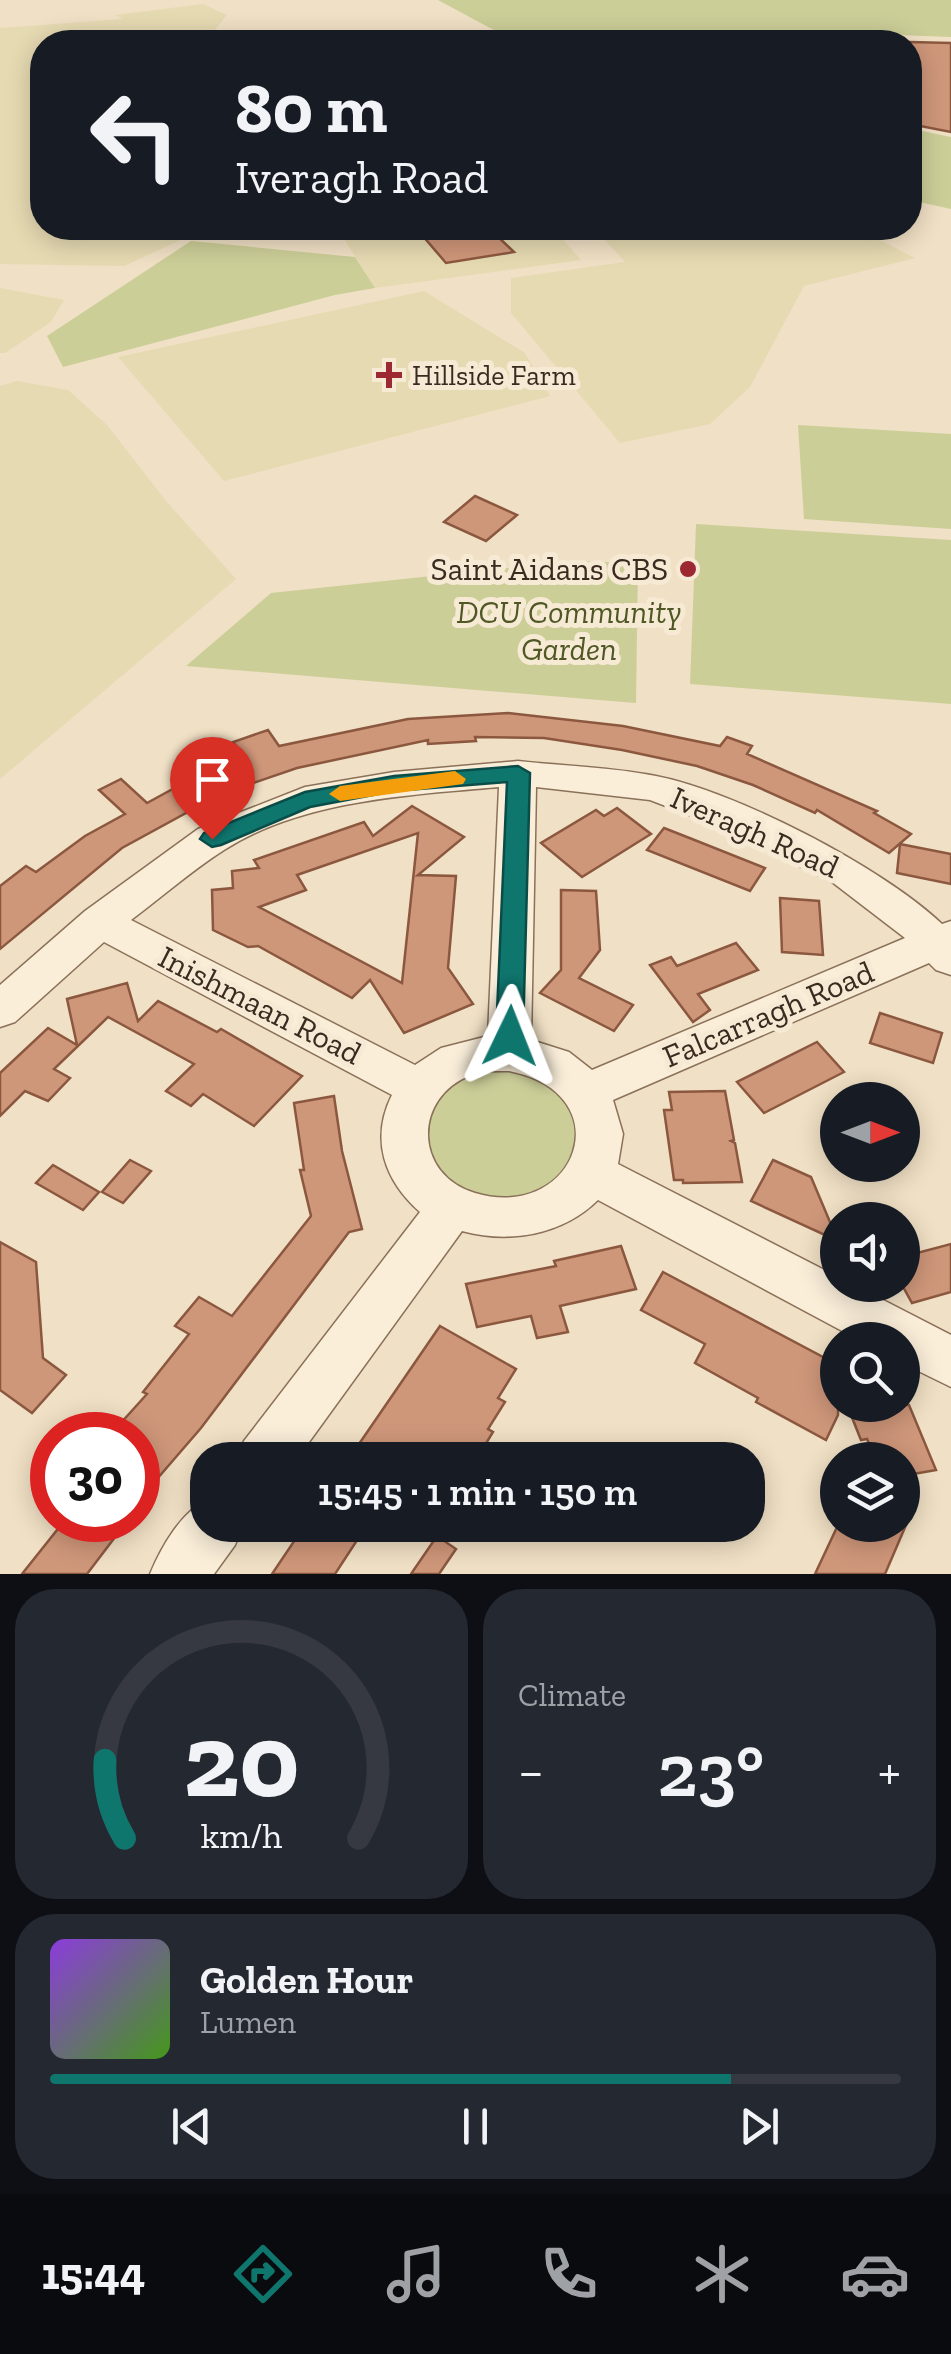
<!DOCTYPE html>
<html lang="en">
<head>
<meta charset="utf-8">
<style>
	:root { --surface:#171b24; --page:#242831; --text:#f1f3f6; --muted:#9ea1a6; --line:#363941; --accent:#0f766e }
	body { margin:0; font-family:"Zilla Slab",serif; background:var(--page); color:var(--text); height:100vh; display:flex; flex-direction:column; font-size:38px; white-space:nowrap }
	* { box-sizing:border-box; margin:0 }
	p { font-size:32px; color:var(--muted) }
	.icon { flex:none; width:55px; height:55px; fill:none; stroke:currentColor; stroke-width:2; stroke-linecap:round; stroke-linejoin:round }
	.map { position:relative; height:1574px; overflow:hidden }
	.sheet { display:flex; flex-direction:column; gap:15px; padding:15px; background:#0d0f14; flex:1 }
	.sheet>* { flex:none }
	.hud { position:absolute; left:30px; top:30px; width:892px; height:210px; border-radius:40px; box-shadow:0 5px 25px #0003; background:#171b24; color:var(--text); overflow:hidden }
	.needle { width:65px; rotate:90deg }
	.buttons { position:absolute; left:820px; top:1082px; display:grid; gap:20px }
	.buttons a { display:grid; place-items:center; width:100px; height:100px; border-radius:50%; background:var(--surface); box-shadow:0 5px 25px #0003; font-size:50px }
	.speed { position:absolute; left:30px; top:1412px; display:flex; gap:20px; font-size:50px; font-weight:700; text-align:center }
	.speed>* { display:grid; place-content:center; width:130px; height:130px; border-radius:50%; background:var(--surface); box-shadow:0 5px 25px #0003; line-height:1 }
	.speed .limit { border:15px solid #d22; background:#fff; color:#111 }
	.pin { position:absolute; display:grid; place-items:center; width:85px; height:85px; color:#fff; margin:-102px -42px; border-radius:50% 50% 50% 0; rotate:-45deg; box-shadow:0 0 10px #0007 }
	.pin .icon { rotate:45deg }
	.me { position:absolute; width:110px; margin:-55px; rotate:2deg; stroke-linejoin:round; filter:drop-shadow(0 0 8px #0008) }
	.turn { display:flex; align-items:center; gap:35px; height:210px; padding:0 40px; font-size:45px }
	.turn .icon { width:130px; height:130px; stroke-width:2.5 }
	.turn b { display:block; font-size:70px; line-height:85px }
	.big { font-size:75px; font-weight:600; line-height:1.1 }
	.sheet .widget { flex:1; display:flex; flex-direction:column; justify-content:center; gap:15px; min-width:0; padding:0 35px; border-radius:40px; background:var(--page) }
	.sheet .dial { align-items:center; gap:0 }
	.dial svg { height:260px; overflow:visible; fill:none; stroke:var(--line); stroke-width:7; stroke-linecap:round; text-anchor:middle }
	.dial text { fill:var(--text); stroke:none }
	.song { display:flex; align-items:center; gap:30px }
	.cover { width:120px; height:120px; border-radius:15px; background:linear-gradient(135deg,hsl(270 70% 55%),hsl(100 70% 35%)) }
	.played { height:10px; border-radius:5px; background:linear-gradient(90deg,var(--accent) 80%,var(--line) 80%) }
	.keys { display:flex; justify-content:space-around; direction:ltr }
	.heat { display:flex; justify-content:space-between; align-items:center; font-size:55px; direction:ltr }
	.sheet .tiles { flex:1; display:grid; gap:15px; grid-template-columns:1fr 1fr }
	.widget:last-child { grid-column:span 2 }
	.trip { position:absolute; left:190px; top:1442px; width:575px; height:100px; border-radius:40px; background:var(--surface); box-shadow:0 5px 25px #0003; font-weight:600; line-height:100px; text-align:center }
	.dock { display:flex; height:160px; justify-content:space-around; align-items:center; background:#090b0e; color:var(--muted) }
	.dock .icon { width:70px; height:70px }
	.dock .on { color:var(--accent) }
	.dock b { font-size:45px; color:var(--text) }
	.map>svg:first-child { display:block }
	.farmland { fill:#e6dab2 }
	.green { fill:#ccce98 }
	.building { fill:#cf977a; stroke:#8b583f; stroke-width:2.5; fill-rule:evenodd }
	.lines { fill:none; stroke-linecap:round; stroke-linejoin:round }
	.minor-casing { stroke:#8b715a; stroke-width:3 }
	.minor { fill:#faeed9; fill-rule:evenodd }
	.route { fill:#0f766e; stroke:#0a4d48; stroke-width:2.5 }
	.slow { fill:#f59e0b }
	.poi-dot { fill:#9c2831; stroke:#f7ead5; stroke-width:4 }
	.labels { text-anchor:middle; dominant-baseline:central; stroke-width:10; stroke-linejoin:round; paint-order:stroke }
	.far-poi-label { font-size:28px; fill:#3b2a1f; stroke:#f7ead5; text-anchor:start }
	.poi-label { font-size:32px; fill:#3b2a1f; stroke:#f7ead5; text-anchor:end }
	.park-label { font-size:32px; font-style:italic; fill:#4f5825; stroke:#f7ead5 }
	.street-label { font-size:32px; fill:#3b2a1f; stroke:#f7ead5 }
</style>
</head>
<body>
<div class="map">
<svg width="951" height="1574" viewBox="0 0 951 1574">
	<rect width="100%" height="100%" fill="#f0e0c5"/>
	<!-- farmland -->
	<g class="farmland">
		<path d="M 203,4 L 227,15 L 213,32 L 257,34 L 252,42 L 42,42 L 42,228 L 207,228 L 124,266 L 0,264 L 0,28 L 123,19 L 116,15 Z"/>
		<path d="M 337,228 L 553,228 L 581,260 L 375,288 Z"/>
		<path d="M 594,228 L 856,228 L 915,258 L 804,286 L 750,387 L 710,424 L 620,443 L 511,313 L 511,278 L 625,262 Z"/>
		<path d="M 0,288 L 64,300 L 51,322 L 5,353 L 0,353 Z"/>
		<path d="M 424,291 L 525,353 L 550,396 L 224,481 L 118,357 Z"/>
		<path d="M 17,381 L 68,390 L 107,425 L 166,501 L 236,579 L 0,779 L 0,386 Z"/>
	</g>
	<!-- green -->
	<g class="green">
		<path d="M 438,0 L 951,0 L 951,37 L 759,30 L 702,42 L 516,42 Z"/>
		<path d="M 912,129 L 951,137 L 951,209 L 910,200 Z"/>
		<path d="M 191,241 L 355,257 L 375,288 L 335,295 L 63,367 L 47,336 Z"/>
		<path d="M 798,425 L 951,434 L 951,529 L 804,519 Z"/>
		<path d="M 696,524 L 951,540 L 951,704 L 690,684 Z"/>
		<path d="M 575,561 L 638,563 L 636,703 L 186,666 L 271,593 Z"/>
		<path d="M 504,1067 L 556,1085 L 582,1127 C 578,1141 575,1159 568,1172 C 561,1184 542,1192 529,1196 C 427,1228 370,1084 504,1067 Z"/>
	</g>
	<!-- building -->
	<g class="building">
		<path d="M 910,42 L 951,43 L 951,132 L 910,124 Z"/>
		<path d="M 416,228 L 489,228 L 514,252 L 446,263 Z"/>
		<path d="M 475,496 L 517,515 L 486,541 L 444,522 Z"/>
		<path d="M 508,713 L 623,726 L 720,746 L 727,737 L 752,746 L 747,754 L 877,811 L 874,813 L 911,834 L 889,853 L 817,810 L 815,813 L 753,785 L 697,766 L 622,750 L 544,738 L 475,737 L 476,741 L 428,744 L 428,740 L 297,768 L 221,794 L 122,848 L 0,949 L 0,886 L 26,866 L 36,872 L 85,836 L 125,814 L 99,790 L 121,779 L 147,803 L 209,769 L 202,758 L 236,746 L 233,742 L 268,730 L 279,746 L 408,719 Z"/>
		<path d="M 412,806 L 464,837 L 418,875 L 456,876 L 448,968 L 473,1004 L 404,1033 L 370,980 L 352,998 L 258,946 L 248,947 L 213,930 L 212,890 L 233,888 L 232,871 L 259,868 L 254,860 L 364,822 L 373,836 ZM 418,833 L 402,983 L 259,907 L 306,890 L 297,875 Z"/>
		<path d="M 617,808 L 651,834 L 582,877 L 541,843 L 596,810 L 604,816 Z"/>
		<path d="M 664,828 L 692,839 L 765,868 L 750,891 L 647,850 Z"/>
		<path d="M 900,844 L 951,854 L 951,884 L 897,873 Z"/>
		<path d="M 561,890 L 596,891 L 600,950 L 579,978 L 633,1005 L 614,1031 L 540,993 L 561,970 Z"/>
		<path d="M 780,898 L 819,901 L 823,955 L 782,952 Z"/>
		<path d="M 736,943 L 758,970 L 698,994 L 710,1010 L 693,1022 L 650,965 L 671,957 L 677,966 Z"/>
		<path d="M 127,983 L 138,1021 L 158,1001 L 217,1032 L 221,1029 L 302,1076 L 254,1126 L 203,1094 L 191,1106 L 166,1091 L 194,1064 L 108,1017 L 54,1069 L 70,1078 L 48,1101 L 25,1091 L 0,1116 L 0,1073 L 48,1028 L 77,1045 L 67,999 Z"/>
		<path d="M 880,1013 L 942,1033 L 933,1063 L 870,1043 Z"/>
		<path d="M 817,1042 L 844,1072 L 764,1113 L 737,1082 Z"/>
		<path d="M 725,1091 L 734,1140 L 731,1141 L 735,1143 L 742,1182 L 683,1183 L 683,1180 L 674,1180 L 664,1110 L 672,1110 L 669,1092 Z"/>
		<path d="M 334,1096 L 342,1151 L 362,1229 L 349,1232 L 201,1428 L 138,1501 L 138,1435 L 110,1435 L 147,1394 L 143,1392 L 189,1334 L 175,1326 L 199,1297 L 232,1316 L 311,1216 L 300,1170 L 304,1170 L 294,1103 Z"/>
		<path d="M 130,1160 L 151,1171 L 123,1203 L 102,1192 Z"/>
		<path d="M 773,1160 L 811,1177 L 838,1241 L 751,1201 Z"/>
		<path d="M 53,1165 L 99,1192 L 83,1210 L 36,1183 Z"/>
		<path d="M 0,1242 L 36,1262 L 43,1358 L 66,1375 L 32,1413 L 0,1390 Z"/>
		<path d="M 951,1244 L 951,1292 L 912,1303 L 902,1285 L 902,1257 Z"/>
		<path d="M 621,1246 L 636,1289 L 560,1306 L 568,1332 L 537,1338 L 531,1316 L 477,1327 L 466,1284 L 556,1266 L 554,1261 Z"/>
		<path d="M 663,1272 L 838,1365 L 838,1415 L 826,1440 L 756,1402 L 758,1398 L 695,1363 L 705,1344 L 641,1310 Z"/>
		<path d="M 440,1326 L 516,1369 L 498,1398 L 505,1402 L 488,1429 L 493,1432 L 476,1460 L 348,1460 Z"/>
		<path d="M 847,1405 L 909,1405 L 936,1470 L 902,1476 L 902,1460 L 876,1460 L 867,1439 L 861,1440 Z"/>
		<path d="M 65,1520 L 128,1520 L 87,1574 L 22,1574 Z"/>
		<path d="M 305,1525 L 367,1525 L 335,1574 L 272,1574 Z"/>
		<path d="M 838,1525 L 906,1525 L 885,1574 L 815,1574 Z"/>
		<path d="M 437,1536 L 456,1549 L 439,1574 L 411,1574 Z"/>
	</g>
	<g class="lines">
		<!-- minor casing -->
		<g class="minor-casing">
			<g id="minor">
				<path d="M 518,761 C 563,766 611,767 656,776 C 737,792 882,867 942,924 L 951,921 L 951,975 L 936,970 L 929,963 L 613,1100 L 623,1134 L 618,1164 L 838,1277 L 838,1285 L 854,1285 L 951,1335 L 951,1387 L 902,1363 L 902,1340 L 859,1340 L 598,1200 C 562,1235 510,1244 462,1231 L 296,1460 L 235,1460 L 244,1441 L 420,1212 C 384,1180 370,1139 392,1095 L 104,942 L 15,1022 L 0,1027 L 0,985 L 85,911 L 198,829 L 305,787 L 394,772 ZM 499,787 L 488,1036 L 441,1048 L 415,1065 L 131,920 C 162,897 191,871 224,850 C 302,800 409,795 499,787 ZM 536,787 L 650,800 L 713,824 L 832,882 L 905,938 L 592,1070 L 569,1052 L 531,1040 ZM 509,1071 C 624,1094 576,1223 475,1193 C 414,1175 412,1098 471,1075 C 482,1070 497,1071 509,1071 Z"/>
				<path d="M 208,1500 L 208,1525 L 243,1525 L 235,1545 L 214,1574 L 150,1574 C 161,1548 181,1511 208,1500 Z"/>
			</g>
		</g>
		<!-- minor -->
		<use href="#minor" class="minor"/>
	</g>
	<!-- route -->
	<path class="route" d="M 518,766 L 530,773 L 523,1036 L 519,1044 L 510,1047 L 500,1044 L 496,1036 L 507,782 L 394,791 L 310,807 L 221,845 L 212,847 L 200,839 L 204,833 L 305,792 L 394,776 Z"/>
	<!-- slow -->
	<path class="slow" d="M 455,771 L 466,779 L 463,784 L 340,801 L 329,794 L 340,786 Z"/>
	<!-- markers -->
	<g class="poi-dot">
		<path d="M384 360h10v10h10v10h-10v10h-10v-10h-10v-10h10z"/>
		<circle cx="688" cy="569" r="10"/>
	</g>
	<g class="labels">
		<!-- far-poi labels -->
		<g class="far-poi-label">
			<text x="412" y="375">Hillside Farm</text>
		</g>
		<!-- poi labels -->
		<g class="poi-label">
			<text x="668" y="569">Saint Aidans CBS</text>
		</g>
		<!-- park labels -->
		<g class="park-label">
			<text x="569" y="612">DCU Community<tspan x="569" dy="37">Garden</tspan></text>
		</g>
		<!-- street labels -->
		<g class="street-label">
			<text transform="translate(755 832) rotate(24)">Iveragh Road</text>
			<text transform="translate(260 1005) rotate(27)">Inishmaan Road</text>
			<text transform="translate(768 1014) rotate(-23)">Falcarragh Road</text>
		</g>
	</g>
</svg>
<div class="buttons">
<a><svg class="needle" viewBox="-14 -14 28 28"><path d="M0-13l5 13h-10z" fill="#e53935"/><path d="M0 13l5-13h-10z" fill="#9ea1a6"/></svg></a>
<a><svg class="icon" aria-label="sound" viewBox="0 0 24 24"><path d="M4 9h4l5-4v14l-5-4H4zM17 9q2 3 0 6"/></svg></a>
<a><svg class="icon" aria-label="search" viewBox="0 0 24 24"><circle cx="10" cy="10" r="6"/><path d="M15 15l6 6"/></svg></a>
<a><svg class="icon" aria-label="layers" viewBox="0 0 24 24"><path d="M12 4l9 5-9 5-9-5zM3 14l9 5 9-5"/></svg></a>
</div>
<div class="speed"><div class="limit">30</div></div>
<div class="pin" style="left:212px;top:839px;background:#d93025"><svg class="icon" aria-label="arrive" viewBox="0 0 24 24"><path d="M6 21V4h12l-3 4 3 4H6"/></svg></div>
<svg class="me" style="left:510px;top:1036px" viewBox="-20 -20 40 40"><path d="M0-17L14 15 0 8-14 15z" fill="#0f766e" stroke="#fff" stroke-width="4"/></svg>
<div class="trip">15:45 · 1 min · 150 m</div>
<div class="hud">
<div class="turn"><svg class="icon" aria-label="left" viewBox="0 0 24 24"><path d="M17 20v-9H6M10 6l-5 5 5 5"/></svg><div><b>80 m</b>Iveragh Road</div></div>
</div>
</div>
<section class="sheet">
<div class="tiles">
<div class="widget dial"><svg viewBox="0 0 100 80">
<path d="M14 69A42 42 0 1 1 86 69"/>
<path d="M14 69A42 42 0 0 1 8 45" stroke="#0f766e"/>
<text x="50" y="56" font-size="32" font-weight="700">20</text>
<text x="50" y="72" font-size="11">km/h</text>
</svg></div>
<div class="widget"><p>Climate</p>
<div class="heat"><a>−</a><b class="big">23°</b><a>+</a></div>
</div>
<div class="widget">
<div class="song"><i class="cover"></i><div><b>Golden Hour</b><p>Lumen</p></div></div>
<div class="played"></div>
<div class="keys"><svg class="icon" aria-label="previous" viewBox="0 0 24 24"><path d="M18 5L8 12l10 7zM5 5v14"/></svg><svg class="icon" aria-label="pause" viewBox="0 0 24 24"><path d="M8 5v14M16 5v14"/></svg><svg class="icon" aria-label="next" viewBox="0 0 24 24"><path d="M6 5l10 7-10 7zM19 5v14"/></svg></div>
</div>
</div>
</section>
<nav class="dock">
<b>15:44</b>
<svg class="icon on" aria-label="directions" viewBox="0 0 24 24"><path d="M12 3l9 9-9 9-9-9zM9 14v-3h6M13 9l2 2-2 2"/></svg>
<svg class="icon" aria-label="music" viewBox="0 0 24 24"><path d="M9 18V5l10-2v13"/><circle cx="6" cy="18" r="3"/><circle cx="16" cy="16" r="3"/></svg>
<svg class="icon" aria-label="phone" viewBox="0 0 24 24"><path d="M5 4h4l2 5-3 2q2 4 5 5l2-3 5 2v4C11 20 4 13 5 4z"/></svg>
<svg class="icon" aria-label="climate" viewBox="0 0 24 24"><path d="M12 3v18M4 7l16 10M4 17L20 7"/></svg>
<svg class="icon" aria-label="car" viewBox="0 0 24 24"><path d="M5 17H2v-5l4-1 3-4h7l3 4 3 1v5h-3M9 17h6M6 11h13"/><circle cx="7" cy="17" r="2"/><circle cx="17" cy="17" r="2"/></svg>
</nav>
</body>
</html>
